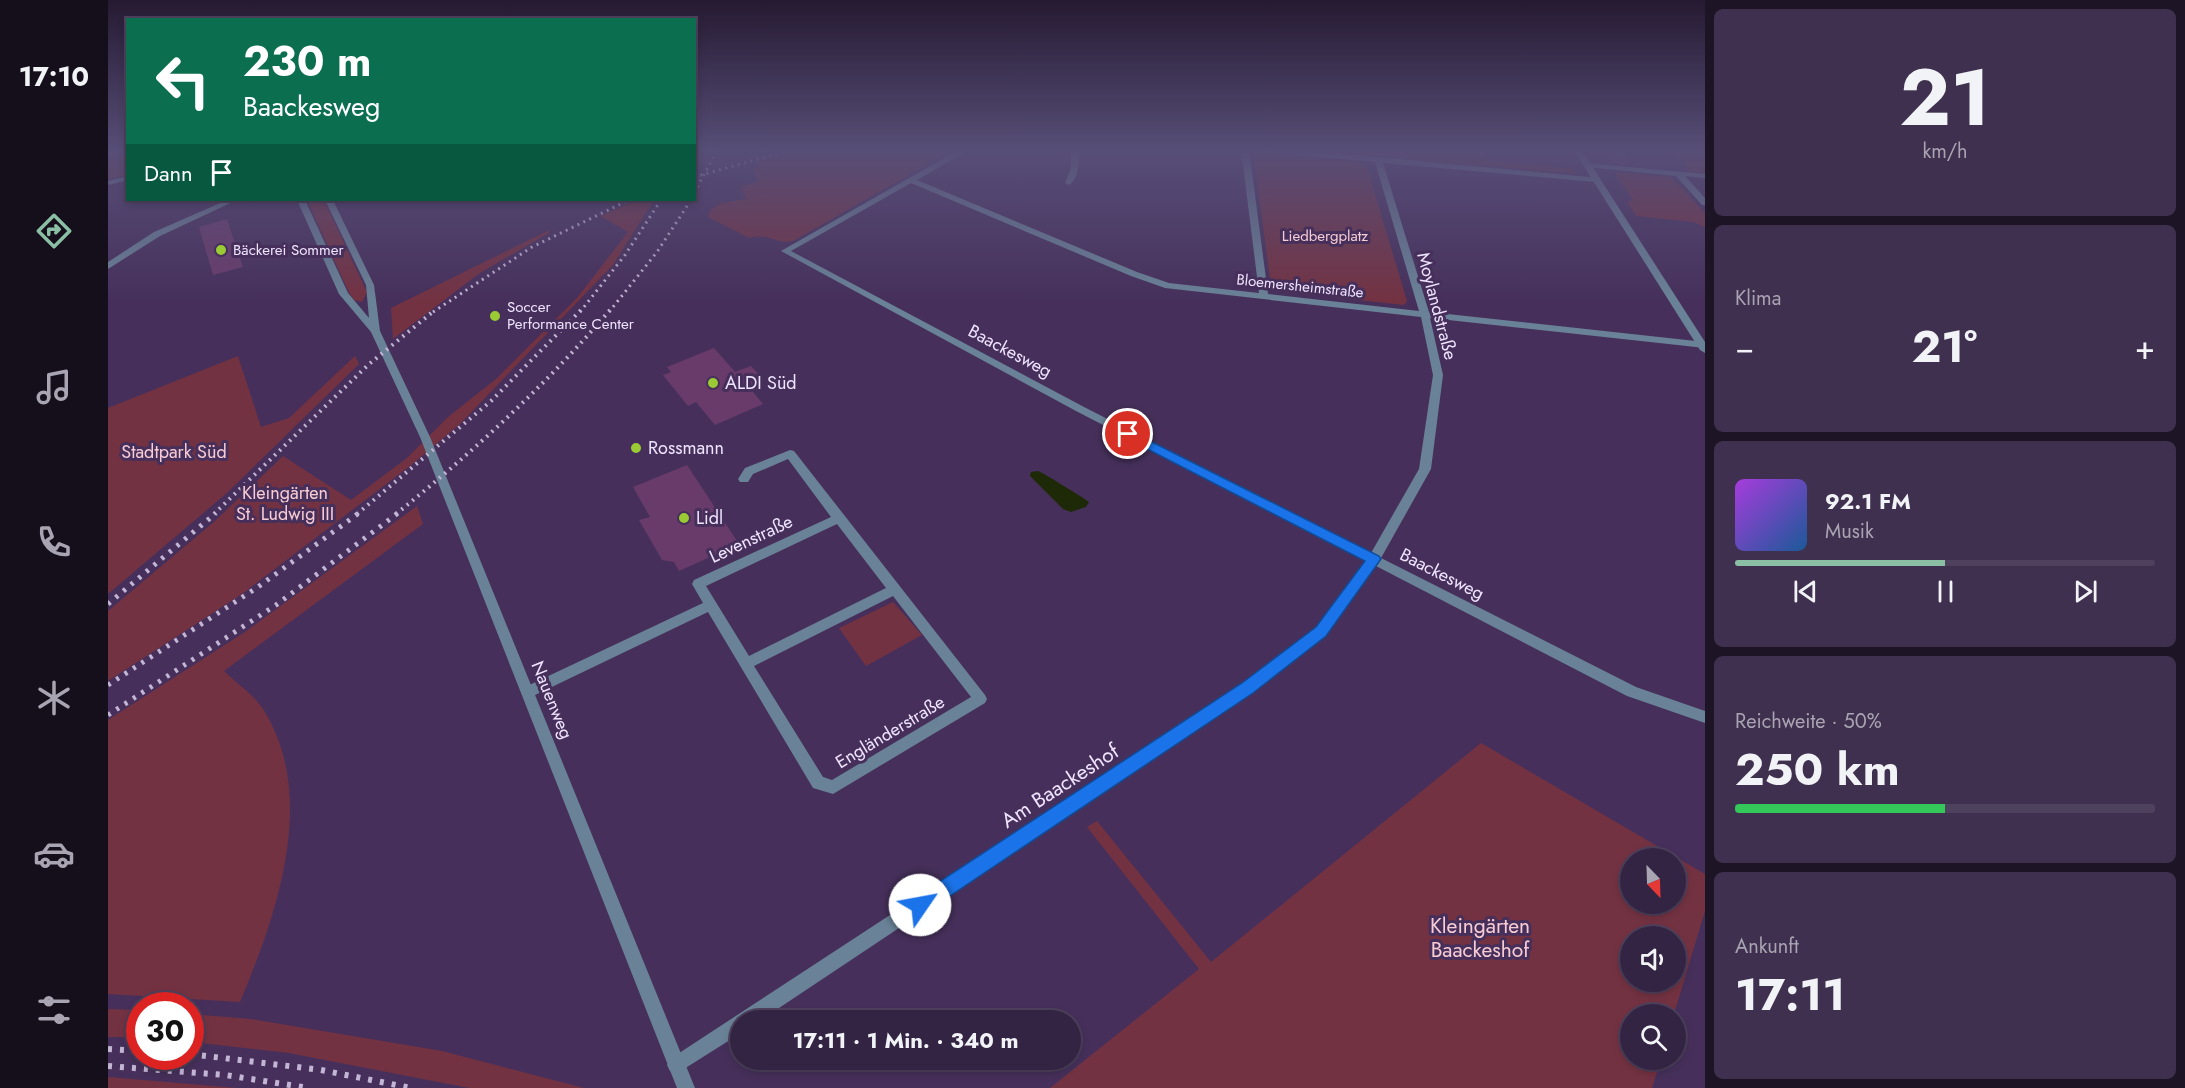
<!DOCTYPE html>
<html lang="de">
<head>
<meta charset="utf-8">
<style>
	:root { --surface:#342444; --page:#3f304f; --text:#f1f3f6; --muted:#a9a4b2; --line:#4e415d; --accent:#8abfa5 }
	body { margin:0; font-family:Jost,sans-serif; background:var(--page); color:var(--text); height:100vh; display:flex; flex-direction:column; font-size:22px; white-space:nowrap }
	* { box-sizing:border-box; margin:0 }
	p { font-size:20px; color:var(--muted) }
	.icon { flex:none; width:33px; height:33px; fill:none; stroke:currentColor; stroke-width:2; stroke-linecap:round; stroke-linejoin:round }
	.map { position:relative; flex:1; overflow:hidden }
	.details { display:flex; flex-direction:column; gap:9px; padding:9px; background:#1d1425; width:480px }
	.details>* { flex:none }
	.banner { position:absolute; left:18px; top:18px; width:570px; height:183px; border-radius:0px; box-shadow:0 3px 9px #0003,0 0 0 2px var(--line); background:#0b6e4f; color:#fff; overflow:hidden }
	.needle { width:39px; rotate:157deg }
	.buttons { position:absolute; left:1512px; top:848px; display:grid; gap:12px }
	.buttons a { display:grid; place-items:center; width:66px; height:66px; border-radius:50%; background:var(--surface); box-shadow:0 3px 9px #0003,0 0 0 2px var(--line); font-size:30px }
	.speed { position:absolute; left:18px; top:992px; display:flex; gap:12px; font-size:30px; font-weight:700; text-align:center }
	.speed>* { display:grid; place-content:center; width:78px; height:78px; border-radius:50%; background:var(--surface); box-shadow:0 3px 9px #0003,0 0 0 2px var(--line); line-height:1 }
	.speed .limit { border:9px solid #d22; background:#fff; color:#111 }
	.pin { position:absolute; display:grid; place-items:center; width:51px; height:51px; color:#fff; margin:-26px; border:3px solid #fff; border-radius:50%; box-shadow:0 2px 6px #0007 }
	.me { position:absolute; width:66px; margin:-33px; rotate:57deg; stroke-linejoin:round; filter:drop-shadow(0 0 4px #0008) }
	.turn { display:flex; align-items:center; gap:21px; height:126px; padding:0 18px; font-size:27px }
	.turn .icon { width:78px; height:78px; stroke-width:2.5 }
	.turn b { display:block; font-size:42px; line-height:51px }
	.then { display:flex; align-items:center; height:57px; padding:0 18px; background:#0003; gap:12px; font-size:22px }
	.big { font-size:45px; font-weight:700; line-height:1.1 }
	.details .card { flex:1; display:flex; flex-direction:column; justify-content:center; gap:9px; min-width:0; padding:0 21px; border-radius:9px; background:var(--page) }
	.details .dial { align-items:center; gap:0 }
	.dial b { font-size:78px; line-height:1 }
	.song { display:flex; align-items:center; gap:18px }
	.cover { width:72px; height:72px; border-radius:9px; background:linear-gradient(135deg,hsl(280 70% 55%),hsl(210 70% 35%)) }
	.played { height:6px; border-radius:3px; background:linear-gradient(90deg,var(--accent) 50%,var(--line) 50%) }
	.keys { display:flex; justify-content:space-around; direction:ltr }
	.heat { display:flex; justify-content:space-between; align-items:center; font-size:33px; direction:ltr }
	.charge { height:9px; border-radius:4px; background:linear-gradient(90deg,#34c759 50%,var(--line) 0) }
	.trip { position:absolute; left:622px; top:1010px; width:351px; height:60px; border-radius:30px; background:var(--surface); box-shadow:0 3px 9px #0003,0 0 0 2px var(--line); font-weight:700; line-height:60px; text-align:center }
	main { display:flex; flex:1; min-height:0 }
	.menu { display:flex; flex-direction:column; width:108px; justify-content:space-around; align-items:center; background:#150e1b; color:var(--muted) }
	.menu .icon { width:42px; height:42px }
	.menu .active { color:var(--accent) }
	.menu b { font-size:27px; color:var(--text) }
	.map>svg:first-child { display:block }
	.green { fill:#733242; fill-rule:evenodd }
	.water { fill:#1e2a07 }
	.building { fill:#693b6b }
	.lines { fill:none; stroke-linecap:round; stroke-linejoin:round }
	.minor { fill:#6a8297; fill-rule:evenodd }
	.tertiary { fill:#6a8297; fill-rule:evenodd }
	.rail-far3 { stroke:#c3b5d4; stroke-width:3; stroke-dasharray:2 4.5; stroke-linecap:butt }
	.rail-far2 { stroke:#c3b5d4; stroke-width:4; stroke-dasharray:2 5; stroke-linecap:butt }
	.rail-far1 { stroke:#c3b5d4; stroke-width:5; stroke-dasharray:3 7; stroke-linecap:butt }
	.rail { stroke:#c3b5d4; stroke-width:6; stroke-dasharray:4 8; stroke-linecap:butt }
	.route { fill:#1a73e8; stroke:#114b97; stroke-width:1.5 }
	.poi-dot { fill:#9acb34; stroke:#46305b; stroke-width:2 }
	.labels { text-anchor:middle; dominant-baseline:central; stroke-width:6; stroke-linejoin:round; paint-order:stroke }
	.far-park-label { font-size:15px; fill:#f8ccd4; stroke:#46305b }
	.far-poi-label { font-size:15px; fill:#efe3fe; stroke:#46305b; text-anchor:start }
	.far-street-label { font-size:15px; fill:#efe3fe; stroke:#46305b }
	.street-label { font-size:18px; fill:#efe3fe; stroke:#46305b }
	.poi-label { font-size:18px; fill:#efe3fe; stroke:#46305b; text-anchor:start }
	.park-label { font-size:18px; fill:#f8ccd4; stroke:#46305b }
	.near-street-label { font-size:21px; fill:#efe3fe; stroke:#46305b }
	.near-park-label { font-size:21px; fill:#f8ccd4; stroke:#46305b }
</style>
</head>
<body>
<main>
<nav class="menu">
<b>17:10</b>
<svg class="icon active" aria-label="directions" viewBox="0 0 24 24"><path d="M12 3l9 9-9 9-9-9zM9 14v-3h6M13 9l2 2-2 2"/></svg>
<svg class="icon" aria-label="music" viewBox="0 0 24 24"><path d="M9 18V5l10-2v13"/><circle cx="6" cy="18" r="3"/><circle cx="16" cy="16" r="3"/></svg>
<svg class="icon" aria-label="phone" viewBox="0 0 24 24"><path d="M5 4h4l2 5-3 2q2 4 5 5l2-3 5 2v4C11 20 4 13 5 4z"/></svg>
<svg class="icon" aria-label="climate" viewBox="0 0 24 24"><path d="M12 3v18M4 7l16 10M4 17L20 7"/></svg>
<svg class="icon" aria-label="car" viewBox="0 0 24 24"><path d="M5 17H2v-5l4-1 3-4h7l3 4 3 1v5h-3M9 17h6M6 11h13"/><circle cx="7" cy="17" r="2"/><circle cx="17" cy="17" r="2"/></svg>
<svg class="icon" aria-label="filters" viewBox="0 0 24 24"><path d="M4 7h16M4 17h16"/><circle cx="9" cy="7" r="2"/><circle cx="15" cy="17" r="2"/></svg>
</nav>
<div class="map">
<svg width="1597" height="1088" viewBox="0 0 1597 1088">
	<rect width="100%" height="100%" fill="#46305b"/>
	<!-- green -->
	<g class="green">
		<path d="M 0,149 L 19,149 L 19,175 L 0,179 Z"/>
		<path d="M 698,149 L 846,149 L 685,241 C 668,245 660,232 641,238 L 600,217 L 602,210 L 614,203 L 638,199 L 633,186 L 651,182 L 645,169 L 652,167 L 647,162 Z"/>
		<path d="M 1188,149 L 1373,149 L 1378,160 L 1464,168 L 1468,174 Z"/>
		<path d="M 1566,151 L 1597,154 L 1597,173 L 1582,172 Z"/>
		<path d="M 1154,153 L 1248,161 L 1259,167 L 1299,301 L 1296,305 L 1166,291 L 1163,287 L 1146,156 Z"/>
		<path d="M 1506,172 L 1563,177 L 1597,213 L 1597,227 L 1585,222 L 1528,216 L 1519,202 L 1525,200 Z"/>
		<path d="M 199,200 L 216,200 L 259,292 L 254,302 L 246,300 L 241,293 Z"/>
		<path d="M 529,200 L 546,200 L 505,265 L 352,424 L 302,466 L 134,594 L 0,681 L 0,611 L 107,521 L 175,456 L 243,500 L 299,458 L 340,417 L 388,379 L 469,298 L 520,232 L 492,216 Z"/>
		<path d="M 441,230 L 441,233 L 372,273 L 285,339 L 283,308 Z"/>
		<path d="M 130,356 L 153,427 L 181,418 L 247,356 L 251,364 L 120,492 L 0,594 L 0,408 Z"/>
		<path d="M 309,506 L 315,524 L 116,671 C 128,683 146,695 155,709 C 211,797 168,916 132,1002 L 0,994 L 0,720 L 137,632 Z"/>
		<path d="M 785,602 L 814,635 L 758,666 L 731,628 Z"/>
		<path d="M 1373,743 L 1597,874 L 1597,911 L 1566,1014 L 1522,1014 L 1522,1059 L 1553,1059 L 1544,1088 L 942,1088 L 1091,969 L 979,827 L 989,821 L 1103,962 ZM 1522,858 L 1568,858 L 1568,903 L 1522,903 ZM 1522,936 L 1568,936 L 1568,981 L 1522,981 Z"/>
		<path d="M 0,1009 L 31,1010 L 31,1037 L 0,1037 Z"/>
		<path d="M 82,1014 L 143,1019 L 334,1051 L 476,1088 L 361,1088 L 181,1053 L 83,1042 Z"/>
		<path d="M 0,1077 L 129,1088 L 0,1088 Z"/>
	</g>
	<!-- water -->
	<path class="water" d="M 930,471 C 934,472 979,500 981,502 L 978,507 L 963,512 L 955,509 L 922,476 L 923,472 Z"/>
	<!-- building -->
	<g class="building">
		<path d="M 1496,149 L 1513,149 L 1524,165 L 1505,163 Z"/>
		<path d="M 119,219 L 135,267 L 105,275 L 91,227 Z"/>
		<path d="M 606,348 L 627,372 L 643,366 L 656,380 L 640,386 L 655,404 L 607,425 L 588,402 L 580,406 L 555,375 L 563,372 L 559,367 Z"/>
		<path d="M 579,465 L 631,544 L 571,571 L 566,562 L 554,560 L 531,520 L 542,517 L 525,487 Z"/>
	</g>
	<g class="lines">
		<!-- minor -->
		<g class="minor">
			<path d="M 852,149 L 862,149 L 809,180 L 1029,272 L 1061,283 L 1151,293 L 1133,149 L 1141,149 L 1160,294 L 1311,311 L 1267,162 L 1145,151 L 1141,149 L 1170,149 L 1270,157 L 1491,178 L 1491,182 L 1488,182 L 1275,163 L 1321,312 L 1597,342 L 1597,348 L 1322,318 L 1335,375 L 1323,469 L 1273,558 L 1528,687 L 1597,711 L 1597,723 L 1519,696 L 1268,566 L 1218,636 L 1145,692 L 653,1020 L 633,1020 L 633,1033 L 568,1074 L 562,1071 L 559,1065 L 562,1059 L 1135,684 L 1208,628 L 1258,561 L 968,411 L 673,251 ZM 803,183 L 1023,276 L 1057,288 L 1313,317 L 1325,375 L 1311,469 L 1263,553 L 976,407 L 683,251 Z"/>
			<path d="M 963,149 L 971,149 C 971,162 972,177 961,185 L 957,183 L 963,168 Z"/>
			<path d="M 1476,163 L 1597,174 L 1597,178 L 1577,176 L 1597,198 L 1597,205 L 1594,205 L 1568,176 L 1479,167 L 1476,167 Z"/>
			<path d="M 20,176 L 20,180 L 0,185 L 0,181 Z"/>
			<path d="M 119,200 L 129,200 L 52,236 L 0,269 L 0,262 L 46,232 Z"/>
			<path d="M 682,450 L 686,451 L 877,695 L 879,699 L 877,703 L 725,794 L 705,788 L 600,612 L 425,696 L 420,698 L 415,696 L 413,692 L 415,688 L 595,603 L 584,584 L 586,580 L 723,517 L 680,459 L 645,474 L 640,482 L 632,482 L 630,479 L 637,468 ZM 729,524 L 778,588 L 641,656 L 598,586 ZM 785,596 L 863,697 L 724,780 L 715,777 L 646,666 Z"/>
		</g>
		<!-- tertiary -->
		<g class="tertiary">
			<path d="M 1465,149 L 1473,149 L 1597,342 L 1597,353 L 1592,350 Z"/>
			<path d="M 189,200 L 197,200 L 240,293 L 261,318 L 258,285 L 217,200 L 225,200 L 266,285 L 272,331 L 322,437 L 587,1088 L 569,1088 L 312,437 L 263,332 L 231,294 Z"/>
		</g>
		<!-- rail-far3 -->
		<g class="rail-far3">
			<path d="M 1573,149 L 1597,152"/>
			<path d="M 586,177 L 686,149"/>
			<path d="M 586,193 L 610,149"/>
			<path d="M 325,312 L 424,247 L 521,200"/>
			<path d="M 472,312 L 517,255 L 553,200"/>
			<path d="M 501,312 L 549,252 L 583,200"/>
		</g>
		<!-- rail-far2 -->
		<g class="rail-far2">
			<path d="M 106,514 L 260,365 L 327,310"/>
			<path d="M 249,514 L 383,401 L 473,310"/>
			<path d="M 288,514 C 365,452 438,385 502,310"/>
		</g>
		<!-- rail-far1 -->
		<g class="rail-far1">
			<path d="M 0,604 L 108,513"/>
			<path d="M 0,685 L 150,587 L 251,513"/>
			<path d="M 0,715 L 168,605 L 290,513"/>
		</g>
		<!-- rail -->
		<g class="rail">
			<path d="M 0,1049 L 32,1051"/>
			<path d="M 82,1054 L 213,1070 L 303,1088"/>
			<path d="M 0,1066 L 117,1075 L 201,1088"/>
		</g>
	</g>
	<!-- sky -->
	<linearGradient id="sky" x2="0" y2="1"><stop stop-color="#261a32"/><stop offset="0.5" stop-color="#574e77"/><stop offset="1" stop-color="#574e77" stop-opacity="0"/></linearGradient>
	<rect width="1597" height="301" fill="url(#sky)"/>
	<!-- route -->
	<path class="route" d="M 1020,430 L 1271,556 L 1273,559 L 1218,636 L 1145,693 L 818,912 L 812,914 L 805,912 L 803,905 L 805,899 L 1134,683 L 1208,627 L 1257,561 L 1016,437 L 1016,431 Z"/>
	<!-- markers -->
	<g class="poi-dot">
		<circle cx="113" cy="250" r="6"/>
		<circle cx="387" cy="316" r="6"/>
		<circle cx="605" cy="383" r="6"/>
		<circle cx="528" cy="448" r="6"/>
		<circle cx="576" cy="518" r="6"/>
	</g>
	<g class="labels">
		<!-- far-park labels -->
		<g class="far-park-label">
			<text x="1217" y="236">Liedbergplatz</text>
		</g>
		<!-- far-poi labels -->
		<g class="far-poi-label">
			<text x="125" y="250">Bäckerei Sommer</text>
			<text x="399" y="307">Soccer<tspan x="399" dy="17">Performance Center</tspan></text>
		</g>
		<!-- far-street labels -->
		<g class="far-street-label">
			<text transform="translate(1192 286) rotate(6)">Bloemersheimstraße</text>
		</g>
		<!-- street labels -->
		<g class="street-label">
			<text transform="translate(1329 306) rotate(75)">Moylandstraße</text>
			<text transform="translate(902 351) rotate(28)">Baackesweg</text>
			<text transform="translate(643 539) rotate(-25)">Levenstraße</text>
			<text transform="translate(1334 574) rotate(27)">Baackesweg</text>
			<text transform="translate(444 700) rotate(68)">Nauenweg</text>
			<text transform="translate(782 732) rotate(-31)">Engländerstraße</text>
		</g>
		<!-- poi labels -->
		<g class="poi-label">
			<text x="617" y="383">ALDI Süd</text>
			<text x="540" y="448">Rossmann</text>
			<text x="588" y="518">Lidl</text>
		</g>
		<!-- park labels -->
		<g class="park-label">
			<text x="66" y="452">Stadtpark Süd</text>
			<text x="177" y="493">Kleingärten<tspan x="177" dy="21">St. Ludwig III</tspan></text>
		</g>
		<!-- near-street labels -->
		<g class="near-street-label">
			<text transform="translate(952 786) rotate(-33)">Am Baackeshof</text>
		</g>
		<!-- near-park labels -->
		<g class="near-park-label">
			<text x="1372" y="926">Kleingärten<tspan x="1372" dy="24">Baackeshof</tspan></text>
		</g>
	</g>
</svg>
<div class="buttons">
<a><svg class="needle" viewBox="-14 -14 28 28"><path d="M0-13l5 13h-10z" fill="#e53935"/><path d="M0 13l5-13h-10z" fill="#a9a4b2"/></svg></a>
<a><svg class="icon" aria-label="sound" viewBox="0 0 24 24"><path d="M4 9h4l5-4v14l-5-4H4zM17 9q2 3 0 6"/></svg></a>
<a><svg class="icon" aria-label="search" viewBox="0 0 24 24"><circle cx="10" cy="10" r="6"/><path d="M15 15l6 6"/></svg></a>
</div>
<div class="speed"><div class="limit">30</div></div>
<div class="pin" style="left:1020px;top:434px;background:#d93025"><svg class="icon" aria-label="arrive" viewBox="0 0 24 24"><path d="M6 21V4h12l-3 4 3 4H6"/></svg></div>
<svg class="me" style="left:812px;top:905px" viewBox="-20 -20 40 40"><circle r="19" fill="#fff"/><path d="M0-13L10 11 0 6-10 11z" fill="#1a73e8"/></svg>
<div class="trip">17:11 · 1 Min. · 340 m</div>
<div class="banner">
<div class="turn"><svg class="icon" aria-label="left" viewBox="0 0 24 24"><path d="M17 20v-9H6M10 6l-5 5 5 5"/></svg><div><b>230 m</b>Baackesweg</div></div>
<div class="then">Dann<svg class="icon" aria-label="arrive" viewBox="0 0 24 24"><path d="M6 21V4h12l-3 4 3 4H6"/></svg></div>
</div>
</div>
<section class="details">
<div class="card dial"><b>21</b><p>km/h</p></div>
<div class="card"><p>Klima</p>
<div class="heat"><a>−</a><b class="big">21°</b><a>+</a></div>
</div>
<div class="card">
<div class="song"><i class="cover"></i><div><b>92.1 FM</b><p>Musik</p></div></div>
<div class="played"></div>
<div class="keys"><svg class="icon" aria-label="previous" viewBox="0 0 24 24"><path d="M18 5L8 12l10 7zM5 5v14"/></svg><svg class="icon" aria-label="pause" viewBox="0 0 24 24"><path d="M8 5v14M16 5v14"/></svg><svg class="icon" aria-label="next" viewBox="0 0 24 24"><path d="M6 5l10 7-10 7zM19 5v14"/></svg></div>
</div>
<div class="card"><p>Reichweite · 50%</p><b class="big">250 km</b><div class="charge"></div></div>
<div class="card"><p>Ankunft</p><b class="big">17:11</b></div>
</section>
</main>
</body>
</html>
